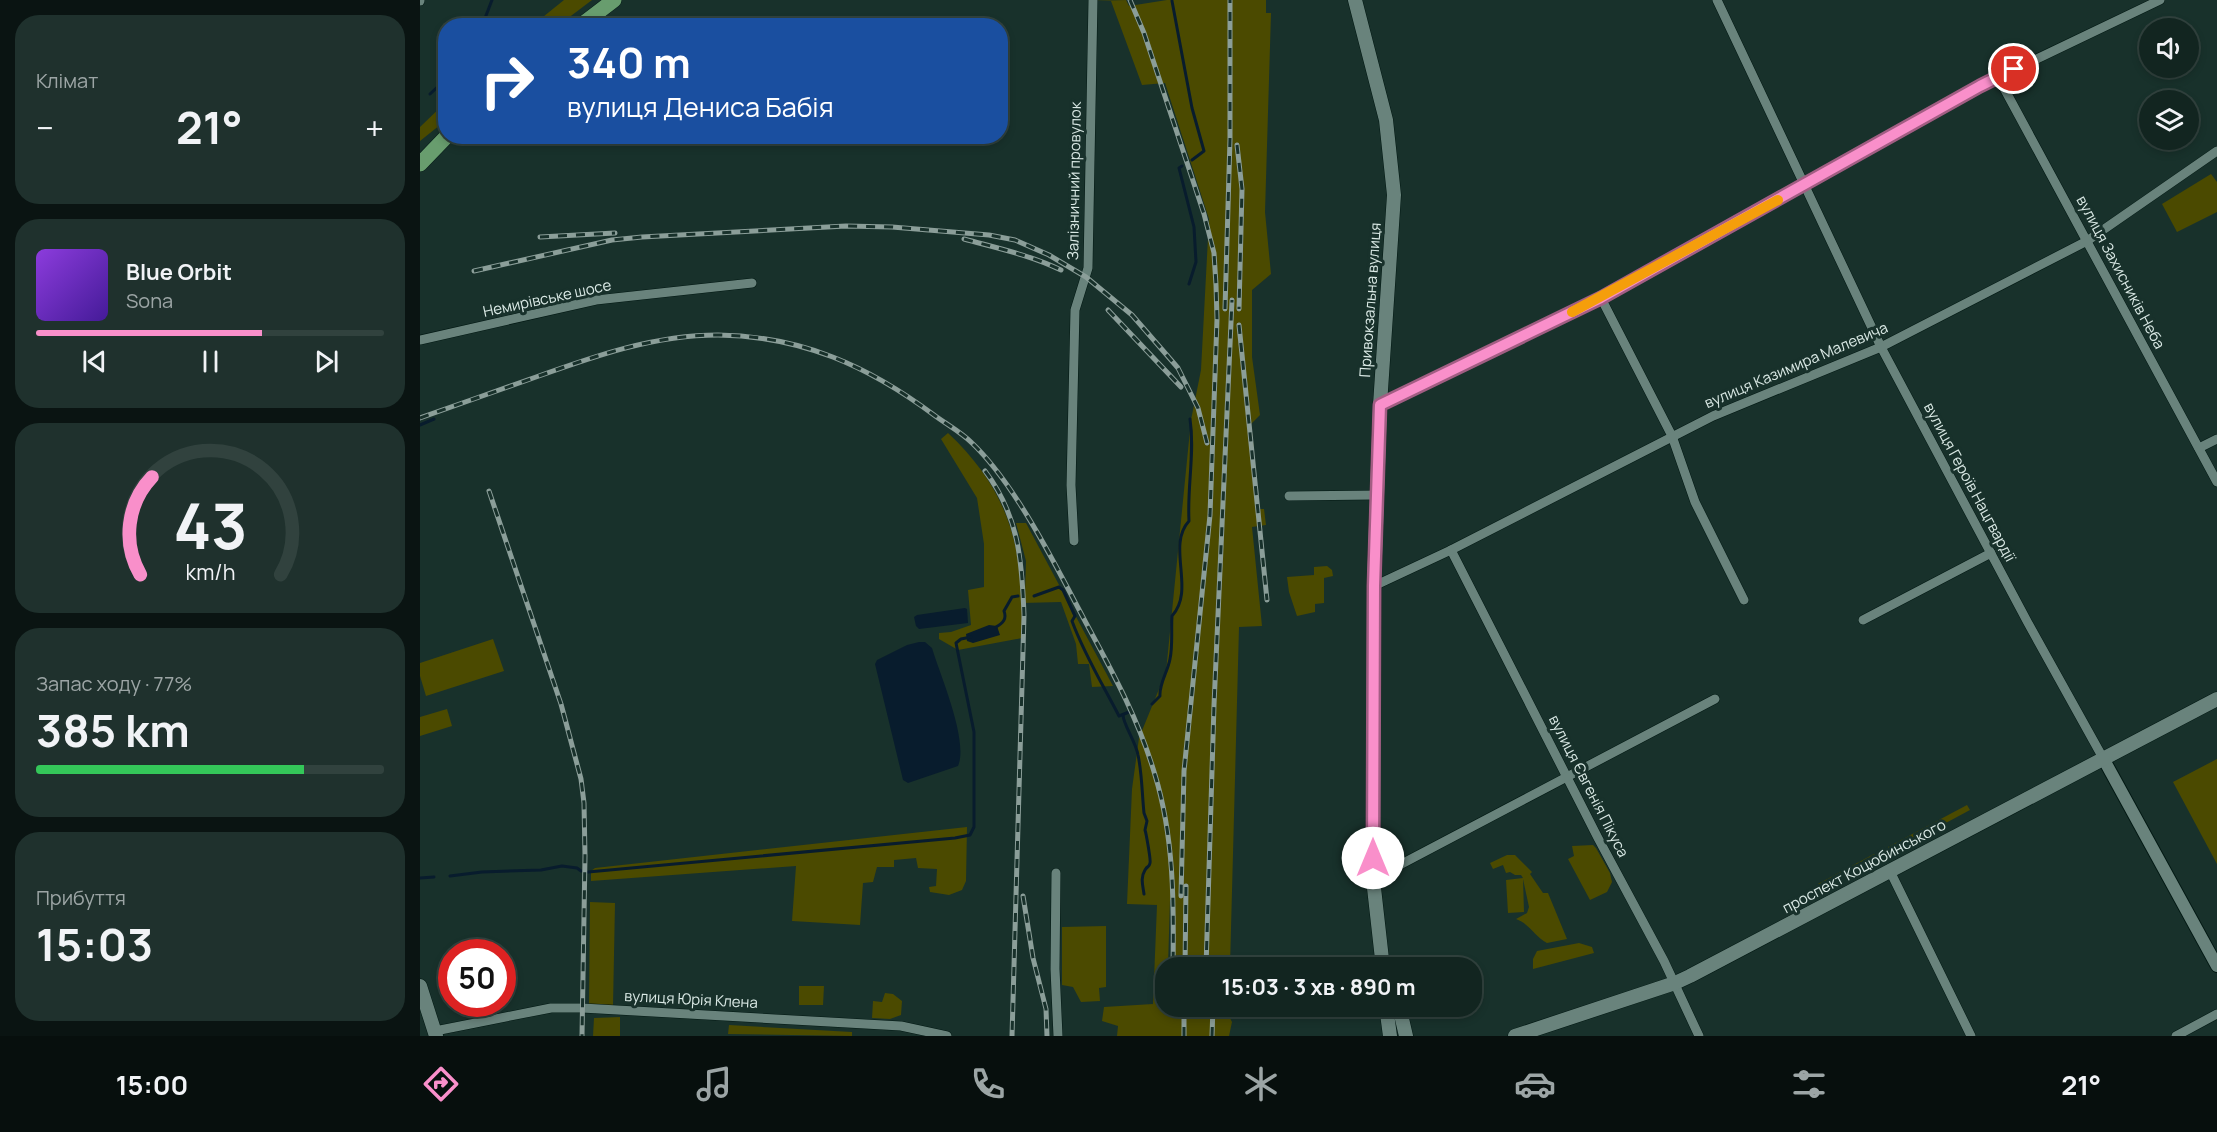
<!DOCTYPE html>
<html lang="uk">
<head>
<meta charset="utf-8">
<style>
	:root { --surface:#122520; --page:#1f312d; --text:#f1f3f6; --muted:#9ca5a5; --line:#31423e; --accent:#f98fca }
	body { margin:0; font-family:Manrope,sans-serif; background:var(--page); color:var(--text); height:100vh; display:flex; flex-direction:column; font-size:22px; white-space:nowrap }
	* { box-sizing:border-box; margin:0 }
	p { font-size:20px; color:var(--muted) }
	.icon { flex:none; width:33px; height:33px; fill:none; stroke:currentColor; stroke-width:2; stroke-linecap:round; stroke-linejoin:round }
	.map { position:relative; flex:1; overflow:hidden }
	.sheet { display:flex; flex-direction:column; gap:15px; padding:15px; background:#0a1412; width:420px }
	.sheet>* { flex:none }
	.hud { position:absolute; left:18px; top:18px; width:570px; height:126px; border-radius:24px; box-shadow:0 3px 9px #0003,0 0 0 2px var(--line); background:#1a4fa0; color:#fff; overflow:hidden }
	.tools { position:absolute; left:1719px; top:18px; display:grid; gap:12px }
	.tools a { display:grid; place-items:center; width:60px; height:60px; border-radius:50%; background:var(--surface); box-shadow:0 3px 9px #0003,0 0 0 2px var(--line); font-size:30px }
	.speed { position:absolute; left:18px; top:939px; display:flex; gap:12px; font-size:30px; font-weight:700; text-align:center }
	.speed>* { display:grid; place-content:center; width:78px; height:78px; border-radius:50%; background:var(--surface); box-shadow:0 3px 9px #0003,0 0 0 2px var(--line); line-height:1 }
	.speed .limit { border:9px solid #d22; background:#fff; color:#111 }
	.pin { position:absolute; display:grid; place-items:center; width:51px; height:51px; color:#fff; margin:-26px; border:3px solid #fff; border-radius:50%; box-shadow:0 2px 6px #0007 }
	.me { position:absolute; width:66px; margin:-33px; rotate:0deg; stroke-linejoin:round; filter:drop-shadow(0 0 4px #0008) }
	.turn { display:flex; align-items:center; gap:21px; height:126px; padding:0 30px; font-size:27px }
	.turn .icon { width:78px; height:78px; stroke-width:2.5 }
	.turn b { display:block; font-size:42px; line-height:51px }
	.big { font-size:45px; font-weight:700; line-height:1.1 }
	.sheet .card { flex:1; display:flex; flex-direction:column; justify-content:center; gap:9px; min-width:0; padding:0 21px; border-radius:24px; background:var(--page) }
	.sheet .dial { align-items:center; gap:0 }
	.dial svg { height:156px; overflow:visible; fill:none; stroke:var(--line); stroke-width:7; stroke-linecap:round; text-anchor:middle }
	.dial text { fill:var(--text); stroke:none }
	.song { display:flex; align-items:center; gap:18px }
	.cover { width:72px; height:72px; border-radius:9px; background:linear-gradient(135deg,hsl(270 70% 55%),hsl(260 70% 35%)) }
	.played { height:6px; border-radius:3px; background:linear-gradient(90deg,var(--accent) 65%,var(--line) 65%) }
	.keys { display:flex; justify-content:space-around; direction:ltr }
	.heat { display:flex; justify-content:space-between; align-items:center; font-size:33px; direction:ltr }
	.charge { height:9px; border-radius:4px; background:linear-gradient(90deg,#34c759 77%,var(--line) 0) }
	.trip { position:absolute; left:735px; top:957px; width:327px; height:60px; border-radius:24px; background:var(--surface); box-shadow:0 3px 9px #0003,0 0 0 2px var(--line); font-weight:700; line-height:60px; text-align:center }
	.tab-bar { display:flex; height:96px; justify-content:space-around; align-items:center; background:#070f0d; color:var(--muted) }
	.tab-bar .icon { width:42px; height:42px }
	.tab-bar .current { color:var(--accent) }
	.tab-bar b { font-size:27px; color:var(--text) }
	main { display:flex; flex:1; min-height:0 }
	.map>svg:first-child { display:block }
	.green { fill:#4b4a00 }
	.water { fill:#081c2d }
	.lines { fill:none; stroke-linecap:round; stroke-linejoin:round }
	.stream { stroke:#081c2d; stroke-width:3 }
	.minor-casing { stroke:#021813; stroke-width:10 }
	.tertiary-casing { stroke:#021813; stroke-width:14 }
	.secondary-casing { stroke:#021813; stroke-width:15 }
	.primary-casing { stroke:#021813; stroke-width:16 }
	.minor { stroke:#69837c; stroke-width:9 }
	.tertiary { stroke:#69837c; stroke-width:12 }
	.secondary { stroke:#69837c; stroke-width:14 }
	.primary { stroke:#689d6e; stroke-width:15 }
	.rail-casing { stroke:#8b9e99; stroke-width:5 }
	.rail { stroke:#18312b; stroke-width:3; stroke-dasharray:9; stroke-linecap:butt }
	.route-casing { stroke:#a25d83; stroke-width:15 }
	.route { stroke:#f98fca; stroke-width:10 }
	.slow { stroke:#f59e0b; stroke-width:10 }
	.labels { text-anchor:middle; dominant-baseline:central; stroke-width:6; stroke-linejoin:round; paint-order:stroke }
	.street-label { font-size:15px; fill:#dae9e5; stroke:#18312b }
</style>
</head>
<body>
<main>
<section class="sheet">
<div class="card"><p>Клімат</p>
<div class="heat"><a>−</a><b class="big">21°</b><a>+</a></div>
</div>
<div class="card">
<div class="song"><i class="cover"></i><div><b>Blue Orbit</b><p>Sona</p></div></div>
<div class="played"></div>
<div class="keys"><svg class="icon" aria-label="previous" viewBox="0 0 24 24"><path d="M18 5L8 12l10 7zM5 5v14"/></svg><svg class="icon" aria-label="pause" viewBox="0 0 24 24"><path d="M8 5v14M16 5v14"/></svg><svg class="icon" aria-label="next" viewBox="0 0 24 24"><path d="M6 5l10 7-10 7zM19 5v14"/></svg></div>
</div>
<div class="card dial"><svg viewBox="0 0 100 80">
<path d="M14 69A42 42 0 1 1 86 69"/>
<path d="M14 69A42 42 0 0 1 20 19" stroke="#f98fca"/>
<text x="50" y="56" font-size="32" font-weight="700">43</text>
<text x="50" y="72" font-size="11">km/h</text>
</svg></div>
<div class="card"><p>Запас ходу · 77%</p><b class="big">385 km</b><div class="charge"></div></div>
<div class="card"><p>Прибуття</p><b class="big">15:03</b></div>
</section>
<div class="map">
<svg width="1797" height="1036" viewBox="0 0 1797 1036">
	<rect width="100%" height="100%" fill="#18312b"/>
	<!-- green -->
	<g class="green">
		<path d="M 144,0 L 172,0 L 139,25 L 113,25 Z"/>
		<path d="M 706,0 L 709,6 L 747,0 L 846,0 L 846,13 L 851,13 L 845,212 L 851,274 L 832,290 L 832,357 L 840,415 L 831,424 L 834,450 L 835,509 L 844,509 L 846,525 L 832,527 L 842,626 L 819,627 L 810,967 L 753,967 L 754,901 L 750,900 L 748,967 L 746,968 L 746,1006 L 747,1008 L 752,1006 L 809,1007 L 809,1016 L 812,1022 L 809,1036 L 697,1036 L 698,1026 L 682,1021 L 684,1007 L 733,1004 L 737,905 L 707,904 L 712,789 L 719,738 L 746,672 L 771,420 L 781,370 L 789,219 L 745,83 L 722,85 L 691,1 L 673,1 Z"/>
		<path d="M 25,103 L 25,121 L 0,141 L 0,127 Z"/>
		<path d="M 1791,174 L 1797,182 L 1797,212 L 1757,232 L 1742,204 Z"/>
		<path d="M 528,433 C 577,479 599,528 601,594 L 605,594 L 606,561 L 596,523 L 606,523 L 693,686 L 672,687 L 669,664 L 658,664 L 656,644 L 641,602 L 602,603 L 602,638 L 538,650 L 519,639 L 519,633 L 531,632 L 551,625 L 548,590 L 564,587 L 564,544 L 557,498 L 521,439 Z"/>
		<path d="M 907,566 L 912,570 L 913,576 L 904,578 L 904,603 L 895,604 L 895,612 L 877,616 L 869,592 L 867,577 L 894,575 L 894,567 Z"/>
		<path d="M 73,639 L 84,671 L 6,696 L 0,676 L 0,663 Z"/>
		<path d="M 27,709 L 32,726 L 0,736 L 0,717 Z"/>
		<path d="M 1797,759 L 1797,864 L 1753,782 Z"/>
		<path d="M 1547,805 L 1550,810 L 1468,854 L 1468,847 Z"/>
		<path d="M 547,827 L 546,881 L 542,890 L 529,895 L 510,892 L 509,887 L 516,886 L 517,869 L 498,868 L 496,858 L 474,860 L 474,867 L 457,867 L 453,882 L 443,883 L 440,925 L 372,921 L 376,866 L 171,881 L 171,871 L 175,868 Z"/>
		<path d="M 1173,845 L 1176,848 L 1190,873 L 1192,882 L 1187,892 L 1170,900 L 1148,859 L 1154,856 L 1152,846 Z"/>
		<path d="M 1454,854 L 1459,858 L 1401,890 L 1398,884 Z"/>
		<path d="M 1087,855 L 1095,855 L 1112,872 L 1110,874 L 1123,893 L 1128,893 L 1147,939 L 1127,943 C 1115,937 1110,924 1096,919 L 1107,913 L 1109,907 L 1103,879 L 1104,912 L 1088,913 L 1086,880 L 1103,878 L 1101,875 L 1095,875 L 1090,872 L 1086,873 L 1083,865 L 1073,869 L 1070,863 Z"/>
		<path d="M 170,902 L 195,903 L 193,1006 L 169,1005 Z"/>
		<path d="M 686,926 L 686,987 L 679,988 L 680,1001 L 661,1002 L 653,987 L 642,985 L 642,927 Z"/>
		<path d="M 1159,943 L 1172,947 L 1174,953 L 1113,969 L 1113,959 L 1117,951 Z"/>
		<path d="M 379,986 L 404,986 L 403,1005 L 379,1005 Z"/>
		<path d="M 465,993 L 473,994 L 482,1001 L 481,1015 L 470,1019 L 452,1018 L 453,1001 L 462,1002 Z"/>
		<path d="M 200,1017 L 200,1036 L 173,1036 L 174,1018 Z"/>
		<path d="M 309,1025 L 432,1032 L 432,1036 L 308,1034 Z"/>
	</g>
	<!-- water -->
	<g class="water">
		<path d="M 545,608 L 547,609 L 548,623 L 499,629 L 496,626 L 494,617 L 497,615 Z"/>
		<path d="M 569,625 L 577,626 L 580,635 L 553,643 L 547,641 L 546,634 Z"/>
		<path d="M 499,642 L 505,642 L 512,648 C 520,675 549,741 538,766 L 488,783 L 483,780 L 455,664 L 457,660 L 487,645 Z"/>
	</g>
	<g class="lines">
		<!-- stream -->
		<g class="stream">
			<path d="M 752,1 L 772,108 L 784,151 L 772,160"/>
			<path d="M 62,26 L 72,0"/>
			<path d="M 10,94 L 26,79"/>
			<path d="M 762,166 L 759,168 L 774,227 L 776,262 L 769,284"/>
			<path d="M 0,425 L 14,419"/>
			<path d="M 614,596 L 639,587 L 643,590 L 655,616 L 652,621 C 664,654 683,685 699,716 L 709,712"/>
			<path d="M 576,627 C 583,623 587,619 584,611 L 592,597 L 598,596"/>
			<path d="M 732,704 L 740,696 C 739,684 748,671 750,659 C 753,645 751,630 752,616 C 776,590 746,546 769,521 C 767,487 775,453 770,419"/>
			<path d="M 703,715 C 703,724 716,742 718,755 C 722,773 722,794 724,813 L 727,821 L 725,830 C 726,833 731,860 730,863 C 729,868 728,865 725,870 C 720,878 723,886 724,894"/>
			<path d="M 168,872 L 535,838 L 550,835 L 554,827 L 554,732 L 536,643 L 541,639 L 551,637"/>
			<path d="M 30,876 L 62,872 L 121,870 L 142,866 L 157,868 L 161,871"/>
			<path d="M 0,878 L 14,877"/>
		</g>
		<!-- minor casing -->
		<g class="minor-casing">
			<g id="minor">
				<path d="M 1297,0 L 1461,347 L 1608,623 L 1683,758"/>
				<path d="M 0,1 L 0,0"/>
				<path d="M 1578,77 L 1797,482"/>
				<path d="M 1181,298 L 1252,436 L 1275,502 L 1324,600"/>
				<path d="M 0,340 L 176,300 L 332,283"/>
				<path d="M 960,405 L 1181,298 L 1560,86 L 1740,0"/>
				<path d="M 1779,448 L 1797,439"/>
				<path d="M 869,496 L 956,495"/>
				<path d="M 654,541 L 651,485 L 655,310 L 668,268 L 673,0"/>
				<path d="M 1031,550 L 1178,838 L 1244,961 L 1279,1036"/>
				<path d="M 954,586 L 1031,550 L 1293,416 L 1461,347 L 1667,241 L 1797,151"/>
				<path d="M 1443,620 L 1571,553"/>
				<path d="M 1470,871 L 1551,1036"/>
				<path d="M 636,873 L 635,969 L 638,1036"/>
				<path d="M 953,879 L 1295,699"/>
				<path d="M 15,1031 L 131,1008 L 162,1008 L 481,1026 L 527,1036"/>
				<path d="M 1756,1036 L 1797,1014"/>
			</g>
		</g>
		<!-- tertiary casing -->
		<g class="tertiary-casing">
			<path id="tertiary" d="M 1683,758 L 1797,966"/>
		</g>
		<!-- secondary casing -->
		<g class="secondary-casing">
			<g id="secondary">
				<path d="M 935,0 L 966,120 L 974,195 L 960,405 L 954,586 L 953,879 L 963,968"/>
				<path d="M 0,986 L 16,1036"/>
				<path d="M 966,1006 L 970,1036"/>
				<path d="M 979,1006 L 986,1036"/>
				<path d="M 1095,1036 L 1255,983 L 1270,976 L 1797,699"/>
			</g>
		</g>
		<!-- primary casing -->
		<g class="primary-casing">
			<g id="primary">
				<path d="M 160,26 L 194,0"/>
				<path d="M 0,164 L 27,136"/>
			</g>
		</g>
		<!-- minor -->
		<use href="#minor" class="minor"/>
		<!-- tertiary -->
		<use href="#tertiary" class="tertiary"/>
		<!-- secondary -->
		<use href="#secondary" class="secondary"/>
		<!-- primary -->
		<use href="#primary" class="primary"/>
		<!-- rail casing -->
		<g class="rail-casing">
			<g id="rail">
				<path d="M 710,0 L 724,33 L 784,214 L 794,253 L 796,285 L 797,319 L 790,515 L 764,771 L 761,896"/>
				<path d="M 817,145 L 822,189 L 819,309"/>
				<path d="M 120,237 L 195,233"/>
				<path d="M 544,239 C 577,248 610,255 641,270"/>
				<path d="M 54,271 L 192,240 L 222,237 L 426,226 L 472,227 L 569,235 L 595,240 L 629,255 L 666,277 L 712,315 L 758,368 L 778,408 L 787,443"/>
				<path d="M 805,309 L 810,139 L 810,0"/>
				<path d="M 688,310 L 761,387"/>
				<path d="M 819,325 L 847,600"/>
				<path d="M 0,418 C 39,404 77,391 116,377 C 175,356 234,335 298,335 C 382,336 448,366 514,415 C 526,424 541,432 552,443 C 596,485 636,566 665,621 C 692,671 719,720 735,775 C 754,837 754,903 753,968"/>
				<path d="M 565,471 C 599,516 602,561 604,615 L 592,1036"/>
				<path d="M 69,491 L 141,704 L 161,779 L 164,803 L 165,856 L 162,1036"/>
				<path d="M 603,896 L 613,958 L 626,1009 L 627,1036"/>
				<path d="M 765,968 L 766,886"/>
				<path d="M 786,968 L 794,705 L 812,300"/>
				<path d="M 764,1036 L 764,1006"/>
				<path d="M 792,1036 L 793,1006"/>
			</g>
		</g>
		<!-- rail -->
		<use href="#rail" class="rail"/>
	</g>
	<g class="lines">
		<!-- route casing -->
		<g class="route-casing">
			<path id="route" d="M 953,858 L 954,586 L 960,405 L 1181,298 L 1560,86 L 1594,69"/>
		</g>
		<!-- route -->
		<use href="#route" class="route"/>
		<!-- slow -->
		<path class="slow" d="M 1152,312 L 1358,200"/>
	</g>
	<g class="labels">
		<!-- street labels -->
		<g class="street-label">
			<text transform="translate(654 181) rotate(-89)">Залізничний провулок</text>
			<text transform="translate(1701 272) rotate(62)">вулиця Захисників Неба</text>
			<text transform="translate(127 298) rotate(-12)">Немирівське шосе</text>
			<text transform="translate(950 300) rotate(-86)">Привокзальна вулиця</text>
			<text transform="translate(1376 365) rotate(-23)">вулиця Казимира Малевича</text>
			<text transform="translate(1550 482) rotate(62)">вулиця Героїв Нацгвардії</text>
			<text transform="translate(1169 786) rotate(63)">вулиця Євгенія Пікуса</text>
			<text transform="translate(1444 866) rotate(-28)">проспект Коцюбинського</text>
			<text transform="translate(271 999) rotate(3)">вулиця Юрія Клена</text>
		</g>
	</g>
</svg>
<div class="tools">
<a><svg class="icon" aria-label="sound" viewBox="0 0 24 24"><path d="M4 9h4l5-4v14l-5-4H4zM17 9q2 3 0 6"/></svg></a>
<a><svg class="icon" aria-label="layers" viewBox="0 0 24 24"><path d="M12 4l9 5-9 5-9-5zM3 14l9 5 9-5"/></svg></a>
</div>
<div class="speed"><div class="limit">50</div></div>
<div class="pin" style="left:1594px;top:69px;background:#d93025"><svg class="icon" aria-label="arrive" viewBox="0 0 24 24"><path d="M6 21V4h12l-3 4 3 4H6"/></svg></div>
<svg class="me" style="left:953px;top:858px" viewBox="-20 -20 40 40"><circle r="19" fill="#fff"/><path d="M0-13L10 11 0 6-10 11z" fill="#f98fca"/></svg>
<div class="trip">15:03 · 3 хв · 890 m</div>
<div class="hud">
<div class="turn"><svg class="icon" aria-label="right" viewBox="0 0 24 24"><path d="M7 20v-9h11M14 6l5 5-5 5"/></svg><div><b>340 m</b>вулиця Дениса Бабія</div></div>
</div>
</div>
</main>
<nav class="tab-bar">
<b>15:00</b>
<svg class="icon current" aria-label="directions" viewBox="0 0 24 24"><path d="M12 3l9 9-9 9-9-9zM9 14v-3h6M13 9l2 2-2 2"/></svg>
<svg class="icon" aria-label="music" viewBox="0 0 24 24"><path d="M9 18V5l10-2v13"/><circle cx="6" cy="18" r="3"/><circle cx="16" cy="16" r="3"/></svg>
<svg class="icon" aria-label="phone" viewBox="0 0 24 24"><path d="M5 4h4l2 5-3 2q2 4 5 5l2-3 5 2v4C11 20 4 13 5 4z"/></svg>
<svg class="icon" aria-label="climate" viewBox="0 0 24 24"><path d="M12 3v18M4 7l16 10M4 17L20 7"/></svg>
<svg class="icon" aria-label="car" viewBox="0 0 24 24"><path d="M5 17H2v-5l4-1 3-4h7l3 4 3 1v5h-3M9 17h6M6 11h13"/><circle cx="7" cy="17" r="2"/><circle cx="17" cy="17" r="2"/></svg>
<svg class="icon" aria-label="filters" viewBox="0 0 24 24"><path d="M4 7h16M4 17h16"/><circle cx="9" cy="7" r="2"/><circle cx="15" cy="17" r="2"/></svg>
<b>21°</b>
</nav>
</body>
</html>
